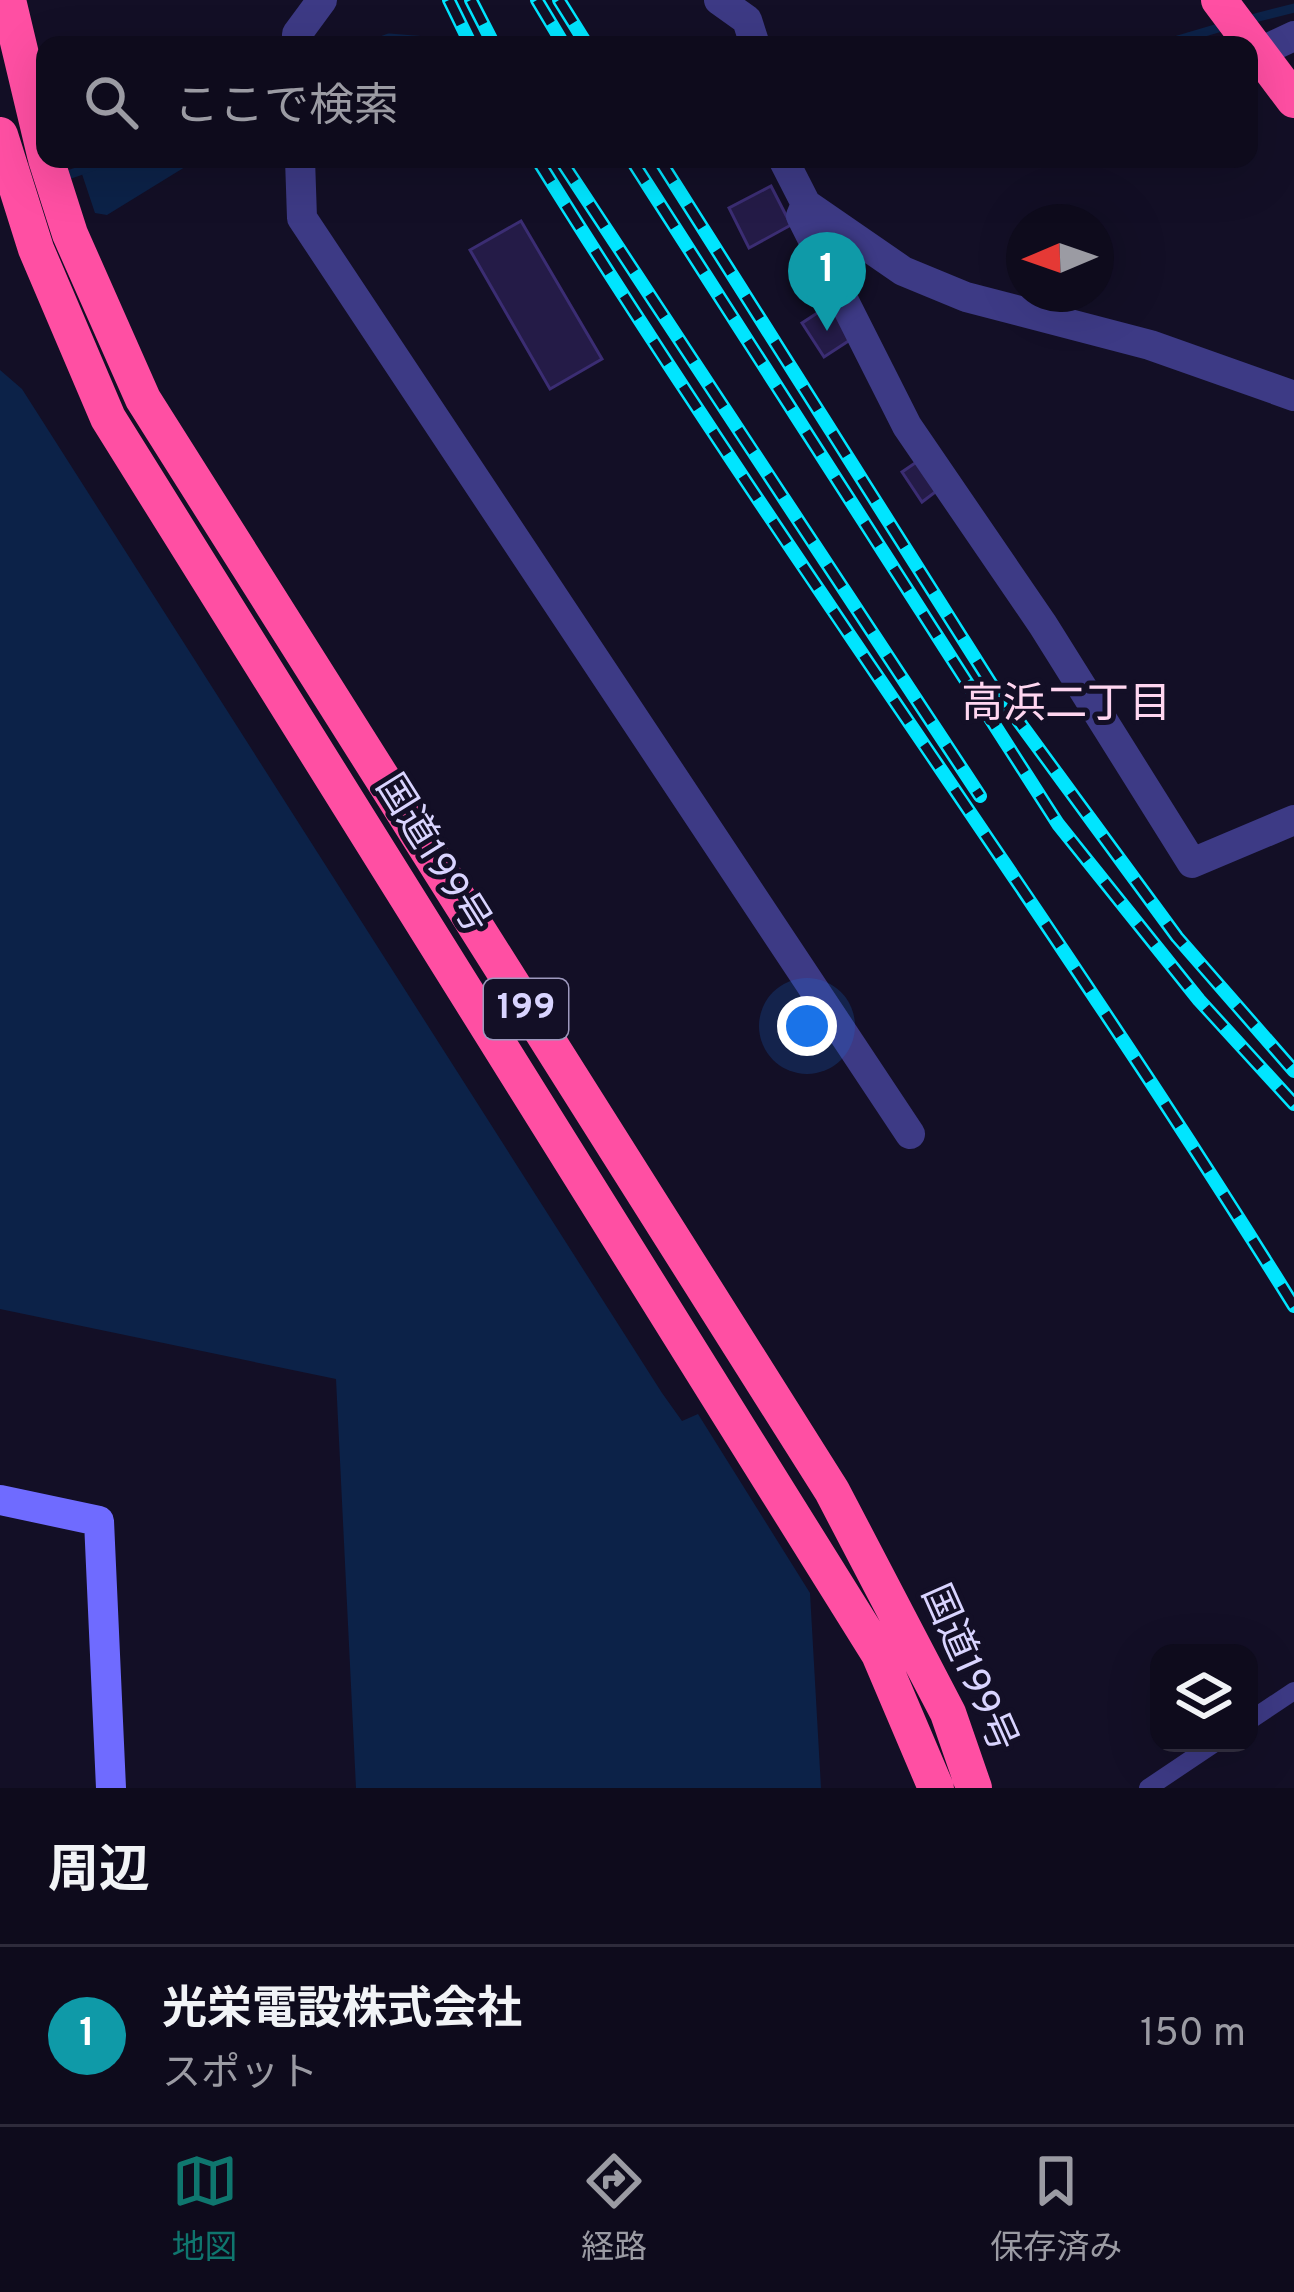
<!DOCTYPE html>
<html lang="ja">
<meta charset="utf-8">
<style>
body{margin:0;font-family:Overpass,"Noto Sans JP",sans-serif;background:#1c1929;color:#f1f3f6}
.controls{position:absolute;right:36px;bottom:36px;display:grid;overflow:hidden;border-radius:24px;box-shadow:0 12px 48px #0002}
.controls button{width:108px;height:108px;display:grid;place-items:center;padding:0;border:0;border-bottom:3px solid #2e2b3b;background:#0e0b1c;color:#f1f3f6;font:60px sans-serif}
.compass{position:absolute;left:1006px;top:204px;width:108px;height:108px;border-radius:50%;background:#0e0b1c;box-shadow:0 12px 48px #0002;rotate:268deg}
.you{position:absolute;left:807px;top:1026px;width:42px;height:42px;margin:-30px;border:9px solid #fff;border-radius:50%;background:#1a73e8;box-shadow:0 0 0 18px #1a73e833}
.badge{display:grid;place-items:center;width:78px;height:78px;border-radius:50%;background:#0f766e;color:#fff;font-size:39px;font-weight:700}
.pin{position:absolute;translate:-50% -99px;filter:drop-shadow(0 3px 6px #0008)}
.pin::after{content:'';position:absolute;top:63px;width:42px;height:36px;background:inherit;clip-path:polygon(0 0,100% 0,50% 100%)}
.list{margin:0;padding:0;list-style:none}
h2{display:flex;justify-content:space-between;align-items:center;height:156px;margin:0;padding:0 48px;font-size:51px}
h2 small{font-size:39px;font-weight:400;color:#9b9ba3}
.list li{display:grid;grid-template-columns:78px 1fr auto;gap:36px;align-items:center;box-sizing:border-box;height:180px;padding:0 48px;border-top:3px solid #2e2b3b}
.list b{display:block;font-size:45px;white-space:nowrap}
.list p{margin:0;font-size:39px;white-space:nowrap;color:#9b9ba3}
.list em{font-size:39px;font-style:normal;color:#9b9ba3}
.icon{flex:none;width:66px;height:66px;fill:none;stroke:currentColor;stroke-width:2;stroke-linecap:round;stroke-linejoin:round}
.map{position:relative;flex:none;width:1294px;height:1788px;overflow:hidden}
.search{position:absolute;background:#0e0b1c;box-shadow:0 12px 48px #0002;left:36px;right:36px;top:36px;height:132px;display:flex;align-items:center;gap:30px;box-sizing:border-box;padding:0 42px;border-radius:24px;color:#9b9ba3;font-size:45px}
.sheet{height:336px;background:#0e0b1c}
nav{display:flex;justify-content:space-around;align-items:center;box-sizing:border-box;height:168px;border-top:3px solid #2e2b3b;background:#0e0b1c;font-size:33px;color:#9b9ba3}
nav a{display:grid;justify-items:center;gap:6px}
nav .on{color:#0f766e}
.map>svg:first-child{display:block}
.water{fill:#0c2248}
.lines{fill:none;stroke-linecap:round;stroke-linejoin:round}
.stream{stroke:#0c2248;stroke-width:9}
.building{fill:#241b47;stroke:#3b2d73;stroke-width:3}
.lane{stroke:#3d3a85;stroke-width:18}
.street{stroke:#3d3a85;stroke-width:30}
.secondary{stroke:#6f6bff;stroke-width:30}
.highway{stroke:#ff4fa3;stroke-width:36}
.rail-casing{stroke:#00e5ff;stroke-width:14}
.rail{stroke:#130f26;stroke-width:9;stroke-dasharray:27;stroke-linecap:butt}
.labels{text-anchor:middle;dominant-baseline:central;stroke-width:10;stroke-linejoin:round;paint-order:stroke}
.shield{fill:#130f26;stroke:#9e99be;stroke-width:3}
.shield-label{font-size:36px;font-weight:bold;fill:#d9d4ff}
.street-label{font-size:39px;fill:#d9d4ff;stroke:#130f26}
.neighbourhood-label{font-size:42px;fill:#ffd6f0;stroke:#130f26}
</style>
<div class="map">
<svg width="1294" height="1788" viewBox="0 0 1294 1788">
<rect width="100%" height="100%" fill="#130f26"/>
<path class="water" d="M 77,159 L 198,159 L 107,215 L 95,213 Z
M 0,370 L 22,389 L 662,1393 L 682,1421 L 698,1414 L 810,1593 L 821,1788 L 356,1788 L 336,1379 L 0,1309 Z"/>
<g class="lines">
<path class="stream" d="M 1247,20 L 1294,8
M 370,45 L 389,38 L 452,43
M 1161,45 L 1225,26
M 62,177 L 114,159"/>
</g>
<path class="building" d="M 771,186 L 791,225 L 749,248 L 729,208 Z
M 521,221 L 602,359 L 550,389 L 470,250 Z
M 831,304 L 853,338 L 824,357 L 802,323 Z
M 918,461 L 938,490 L 922,502 L 902,472 Z"/>
<g class="lines">
<path class="lane" d="M 1249,1721 L 1294,1691
M 1148,1788 L 1215,1743"/>
<path class="street" d="M 719,0 L 747,20 L 755,45
M 297,45 L 297,34 L 322,0
M 1260,52 L 1294,36
M 300,159 L 302,218 L 910,1134
M 783,159 L 806,204 L 903,271 L 966,297 L 1150,345 L 1294,396
M 806,204 L 801,216 L 907,426 L 1043,625 L 1192,863 L 1294,820"/>
<path class="secondary" d="M 0,1500 L 99,1521 L 111,1788"/>
<path class="highway" d="M 8,0 L 45,155
M 1219,0 L 1294,100
M 0,135 L 36,249 L 108,418 L 879,1654 L 936,1788
M 46,159 L 70,234 L 143,399 L 832,1491 L 948,1713 L 974,1788"/>
<g class="rail-casing">
<path id="rail" d="M 449,0 L 471,45
M 471,0 L 494,45
M 537,0 L 564,45
M 559,0 L 587,45
M 537,159 C 779,548 1052,916 1294,1306
M 560,159 L 980,796
M 631,159 L 1058,824 L 1199,1000 L 1294,1104
M 659,159 L 992,685 L 1177,937 L 1294,1071"/>
</g>
<use href="#rail" class="rail"/>
</g>
<g class="labels">
<rect class="shield" x="484" y="979" width="84" height="60" rx="9"/>
<g class="shield-label">
<text x="526" y="1009">199</text>
</g>
<g class="street-label">
<text transform="translate(431 855) rotate(58)">国道199号</text>
<text transform="translate(967 1669) rotate(66)">国道199号</text>
</g>
<g class="neighbourhood-label">
<text x="1066" y="706">高浜二丁目</text>
</g>
</g>
</svg>
<div class="controls">
<button><svg class="icon" aria-label="layers" viewBox="0 0 24 24"><path d="M12 4l9 5-9 5-9-5zM3 14l9 5 9-5"/></svg></button>
</div>
<svg class="compass" viewBox="-18 -18 36 36"><path d="M0-13l5 13h-10z" fill="#e53935"/><path d="M0 13l5-13h-10z" fill="#9b9ba3"/></svg>
<div class="you"></div>
<div class="pin badge" style="left:827px;top:331px;background:#0f9aa8">1</div>
<div class="search"><svg class="icon" aria-label="search" viewBox="0 0 24 24"><circle cx="10" cy="10" r="6"/><path d="M15 15l6 6"/></svg>ここで検索</div>
</div>
<section class="sheet">
<h2>周辺<small></small></h2>
<ul class="list">
<li><span class="badge" style="background:#0f9aa8">1</span><div><b>光栄電設株式会社</b><p>スポット</p></div><em>150 m</em></li>
</ul>
</section>
<nav>
<a class="on"><svg class="icon" aria-label="map" viewBox="0 0 24 24"><path d="M3 6l6-2 6 2 6-2v14l-6 2-6-2-6 2zM9 4v14M15 6v14"/></svg>地図</a>
<a><svg class="icon" aria-label="directions" viewBox="0 0 24 24"><path d="M12 3l9 9-9 9-9-9zM9 14v-3h6M13 9l2 2-2 2"/></svg>経路</a>
<a><svg class="icon" aria-label="saved" viewBox="0 0 24 24"><path d="M7 4h10v16l-5-4-5 4z"/></svg>保存済み</a>
</nav>
